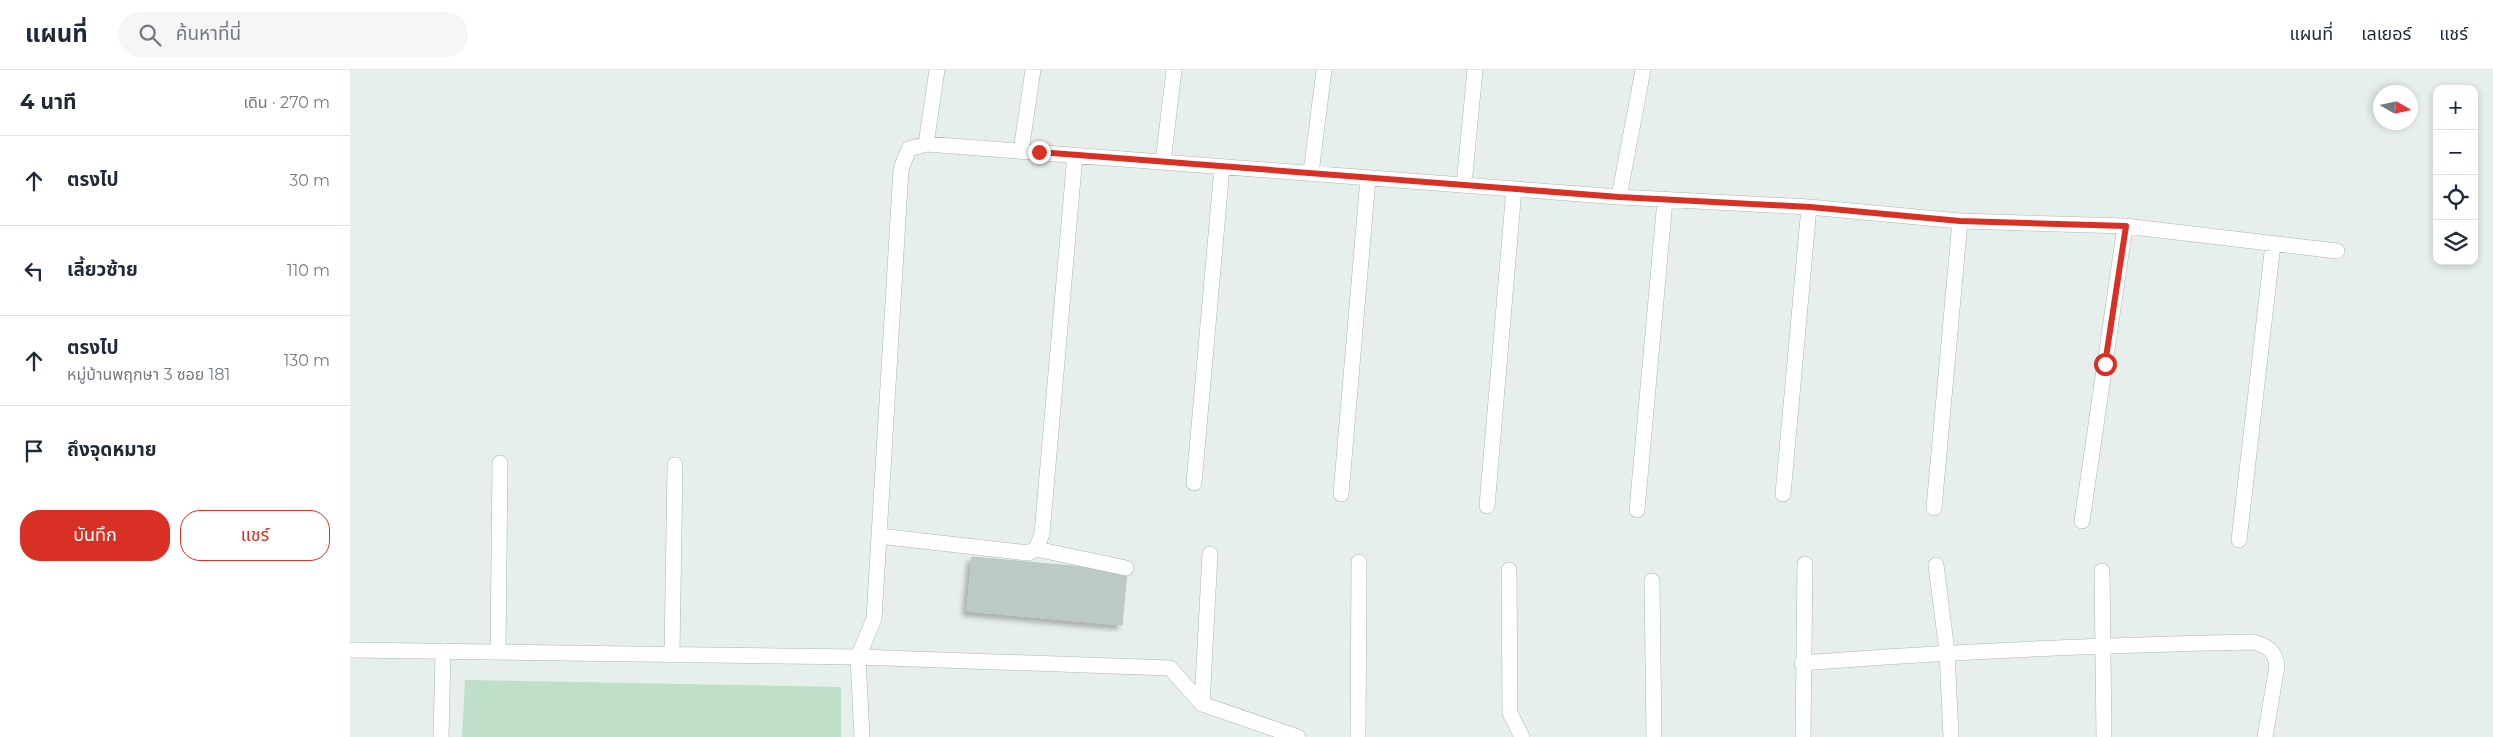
<!DOCTYPE html>
<html lang="th">
<meta charset="utf-8">
<style>
body{margin:0;font-family:Montserrat,"Noto Sans Thai",sans-serif;background:#f6f6f7;color:#1f2937}
.controls{position:absolute;right:15px;top:15px;display:grid;overflow:hidden;border-radius:10px;box-shadow:0 2px 8px #0003}
.controls button{width:45px;height:45px;display:grid;place-items:center;padding:0;border:0;border-bottom:1px solid #e0e1e3;background:#fff;color:#1f2937;font:25px sans-serif}
.compass{position:absolute;left:2023px;top:15px;width:45px;height:45px;border-radius:50%;background:#fff;box-shadow:0 2px 8px #0003;rotate:99deg}
.stop{position:absolute;width:15px;height:15px;margin:-11px;border:4px solid #d93025;border-radius:50%;background:#fff}
.stop.end{background:#d93025;border-color:#fff;box-shadow:0 1px 5px #0008}
.list{margin:0;padding:0;list-style:none}
h2{display:flex;justify-content:space-between;align-items:center;height:65px;margin:0;padding:0 20px;font-size:21px}
h2 small{font-size:16px;font-weight:400;color:#747a83}
.list li{display:grid;grid-template-columns:32px 1fr auto;gap:15px;align-items:center;box-sizing:border-box;height:90px;padding:0 20px;border-top:1px solid #e0e1e3}
.list b{display:block;font-size:19px;white-space:nowrap}
.list p{margin:0;font-size:16px;white-space:nowrap;color:#747a83}
.list em{font-size:16px;font-style:normal;color:#747a83}
.actions{display:flex;gap:10px;padding:15px 20px}
.actions a{flex:1;padding:11px 0;border:1px solid #d93025;border-radius:20px;text-align:center;font-size:18px;color:#d93025}
.actions .main{background:#d93025;color:#fff}
.icon{flex:none;width:28px;height:28px;fill:none;stroke:currentColor;stroke-width:2;stroke-linecap:round;stroke-linejoin:round}
.map{position:relative;flex:none;width:2143px;height:667px;overflow:hidden}
header{display:flex;align-items:center;gap:30px;box-sizing:border-box;height:70px;padding:0 25px;background:#fff;border-bottom:1px solid #e0e1e3}
header strong{font-size:24px}
nav{display:flex;gap:28px;margin-inline-start:auto;font-size:18px}
.search{width:350px;height:45px;background:#f6f6f7;display:flex;align-items:center;gap:12px;box-sizing:border-box;padding:0 18px;border-radius:28px;color:#747a83;font-size:19px}
main{display:flex}
aside{flex:1;background:#fff}
.map>svg:first-child{display:block}
.green{fill:#bfe0c8}
.building{fill:#bbcac4;stroke:#b8c9c2;filter:url(#shadow)}
.lines{fill:none;stroke-linecap:round;stroke-linejoin:round}
.minor-casing{stroke:#a8b8b2;stroke-width:16}
.minor{stroke:#fff;stroke-width:15}
.route{stroke:#d93025;stroke-width:6}
</style>
<header>
<strong>แผนที่</strong>
<div class="search"><svg class="icon" aria-label="search" viewBox="0 0 24 24"><circle cx="10" cy="10" r="6"/><path d="M15 15l6 6"/></svg>ค้นหาที่นี่</div>
<nav><a>แผนที่</a><a>เลเยอร์</a><a>แชร์</a></nav>
</header>
<main>
<aside>
<h2>4 นาที<small>เดิน · 270 m</small></h2>
<ul class="list">
<li><svg class="icon" aria-label="ahead" viewBox="0 0 24 24"><path d="M12 20V5M6 11l6-6 6 6"/></svg><div><b>ตรงไป</b></div><em>30 m</em></li>
<li><svg class="icon" aria-label="left" viewBox="0 0 24 24"><path d="M17 20v-9H6M10 6l-5 5 5 5"/></svg><div><b>เลี้ยวซ้าย</b></div><em>110 m</em></li>
<li><svg class="icon" aria-label="ahead" viewBox="0 0 24 24"><path d="M12 20V5M6 11l6-6 6 6"/></svg><div><b>ตรงไป</b><p>หมู่บ้านพฤกษา 3 ซอย 181</p></div><em>130 m</em></li>
<li><svg class="icon" aria-label="arrive" viewBox="0 0 24 24"><path d="M6 21V4h12l-3 4 3 4H6"/></svg><div><b>ถึงจุดหมาย</b></div></li>
</ul>
<div class="actions"><a class="main">บันทึก</a><a>แชร์</a></div>
</aside>
<div class="map">
<svg width="2143" height="667" viewBox="0 0 2143 667">
<defs>
<filter id="shadow"><feDropShadow dx="-4.5" dy="4.5" stdDeviation="2.5" flood-color="#0004"/></filter>
</defs>
<rect width="100%" height="100%" fill="#e6efeb"/>
<path class="green" d="M 115,610 L 491,617 L 491,667 L 112,667 Z"/>
<path class="building" d="M 622,487 L 777,501 L 772,555 L 617,541 Z"/>
<g class="lines">
<g class="minor-casing">
<path id="minor" d="M 576,74 L 587,0
M 671,81 L 683,0
M 813,92 L 824,0
M 961,103 L 974,0
M 1114,115 L 1125,0
M 1269,127 L 1293,0
M 844,413 L 872,97
M 991,424 L 1018,108
M 1433,424 L 1459,137
M 1137,436 L 1164,119
M 1584,438 L 1610,151
M 1287,440 L 1315,130
M 1732,451 L 1775,156
M 529,466 L 678,483 L 686,479 L 692,464 L 725,85
M 1889,470 L 1923,174
M 686,479 L 776,498
M 1586,495 L 1597,582 L 1601,667
M 1159,500 L 1160,643 L 1172,667
M 1752,501 L 1754,667
M 1302,511 L 1304,667
M 0,580 L 508,587 L 524,549 L 551,99 L 559,79 L 576,74 L 1269,127 L 1459,137 L 1610,151 L 1775,156 L 1987,181
M 148,582 L 150,393
M 322,584 L 325,395
M 1452,593 C 1603,581 1753,575 1904,572 C 1918,577 1925,580 1927,596 L 1915,667
M 852,634 L 860,484
M 91,667 L 93,581
M 512,667 L 508,587 L 820,598 L 852,634 L 948,667
M 1008,667 L 1009,492
M 1453,667 L 1455,494"/>
</g>
<use href="#minor" class="minor"/>
</g>
<g class="lines">
<path class="route" d="M 689,82 L 1269,127 L 1460,137 L 1610,151 L 1776,156 L 1755,294"/>
</g>
</svg>
<div class="controls">
<button>+</button>
<button>−</button>
<button><svg class="icon" aria-label="locate" viewBox="0 0 24 24"><circle cx="12" cy="12" r="6"/><path d="M12 2v4M12 18v4M2 12h4M18 12h4"/></svg></button>
<button><svg class="icon" aria-label="layers" viewBox="0 0 24 24"><path d="M12 4l9 5-9 5-9-5zM3 14l9 5 9-5"/></svg></button>
</div>
<svg class="compass" viewBox="-18 -18 36 36"><path d="M0-13l5 13h-10z" fill="#e53935"/><path d="M0 13l5-13h-10z" fill="#747a83"/></svg>
<div class="stop" style="left:1755px;top:294px"></div>
<div class="stop end" style="left:689px;top:82px"></div>
</div>
</main>
